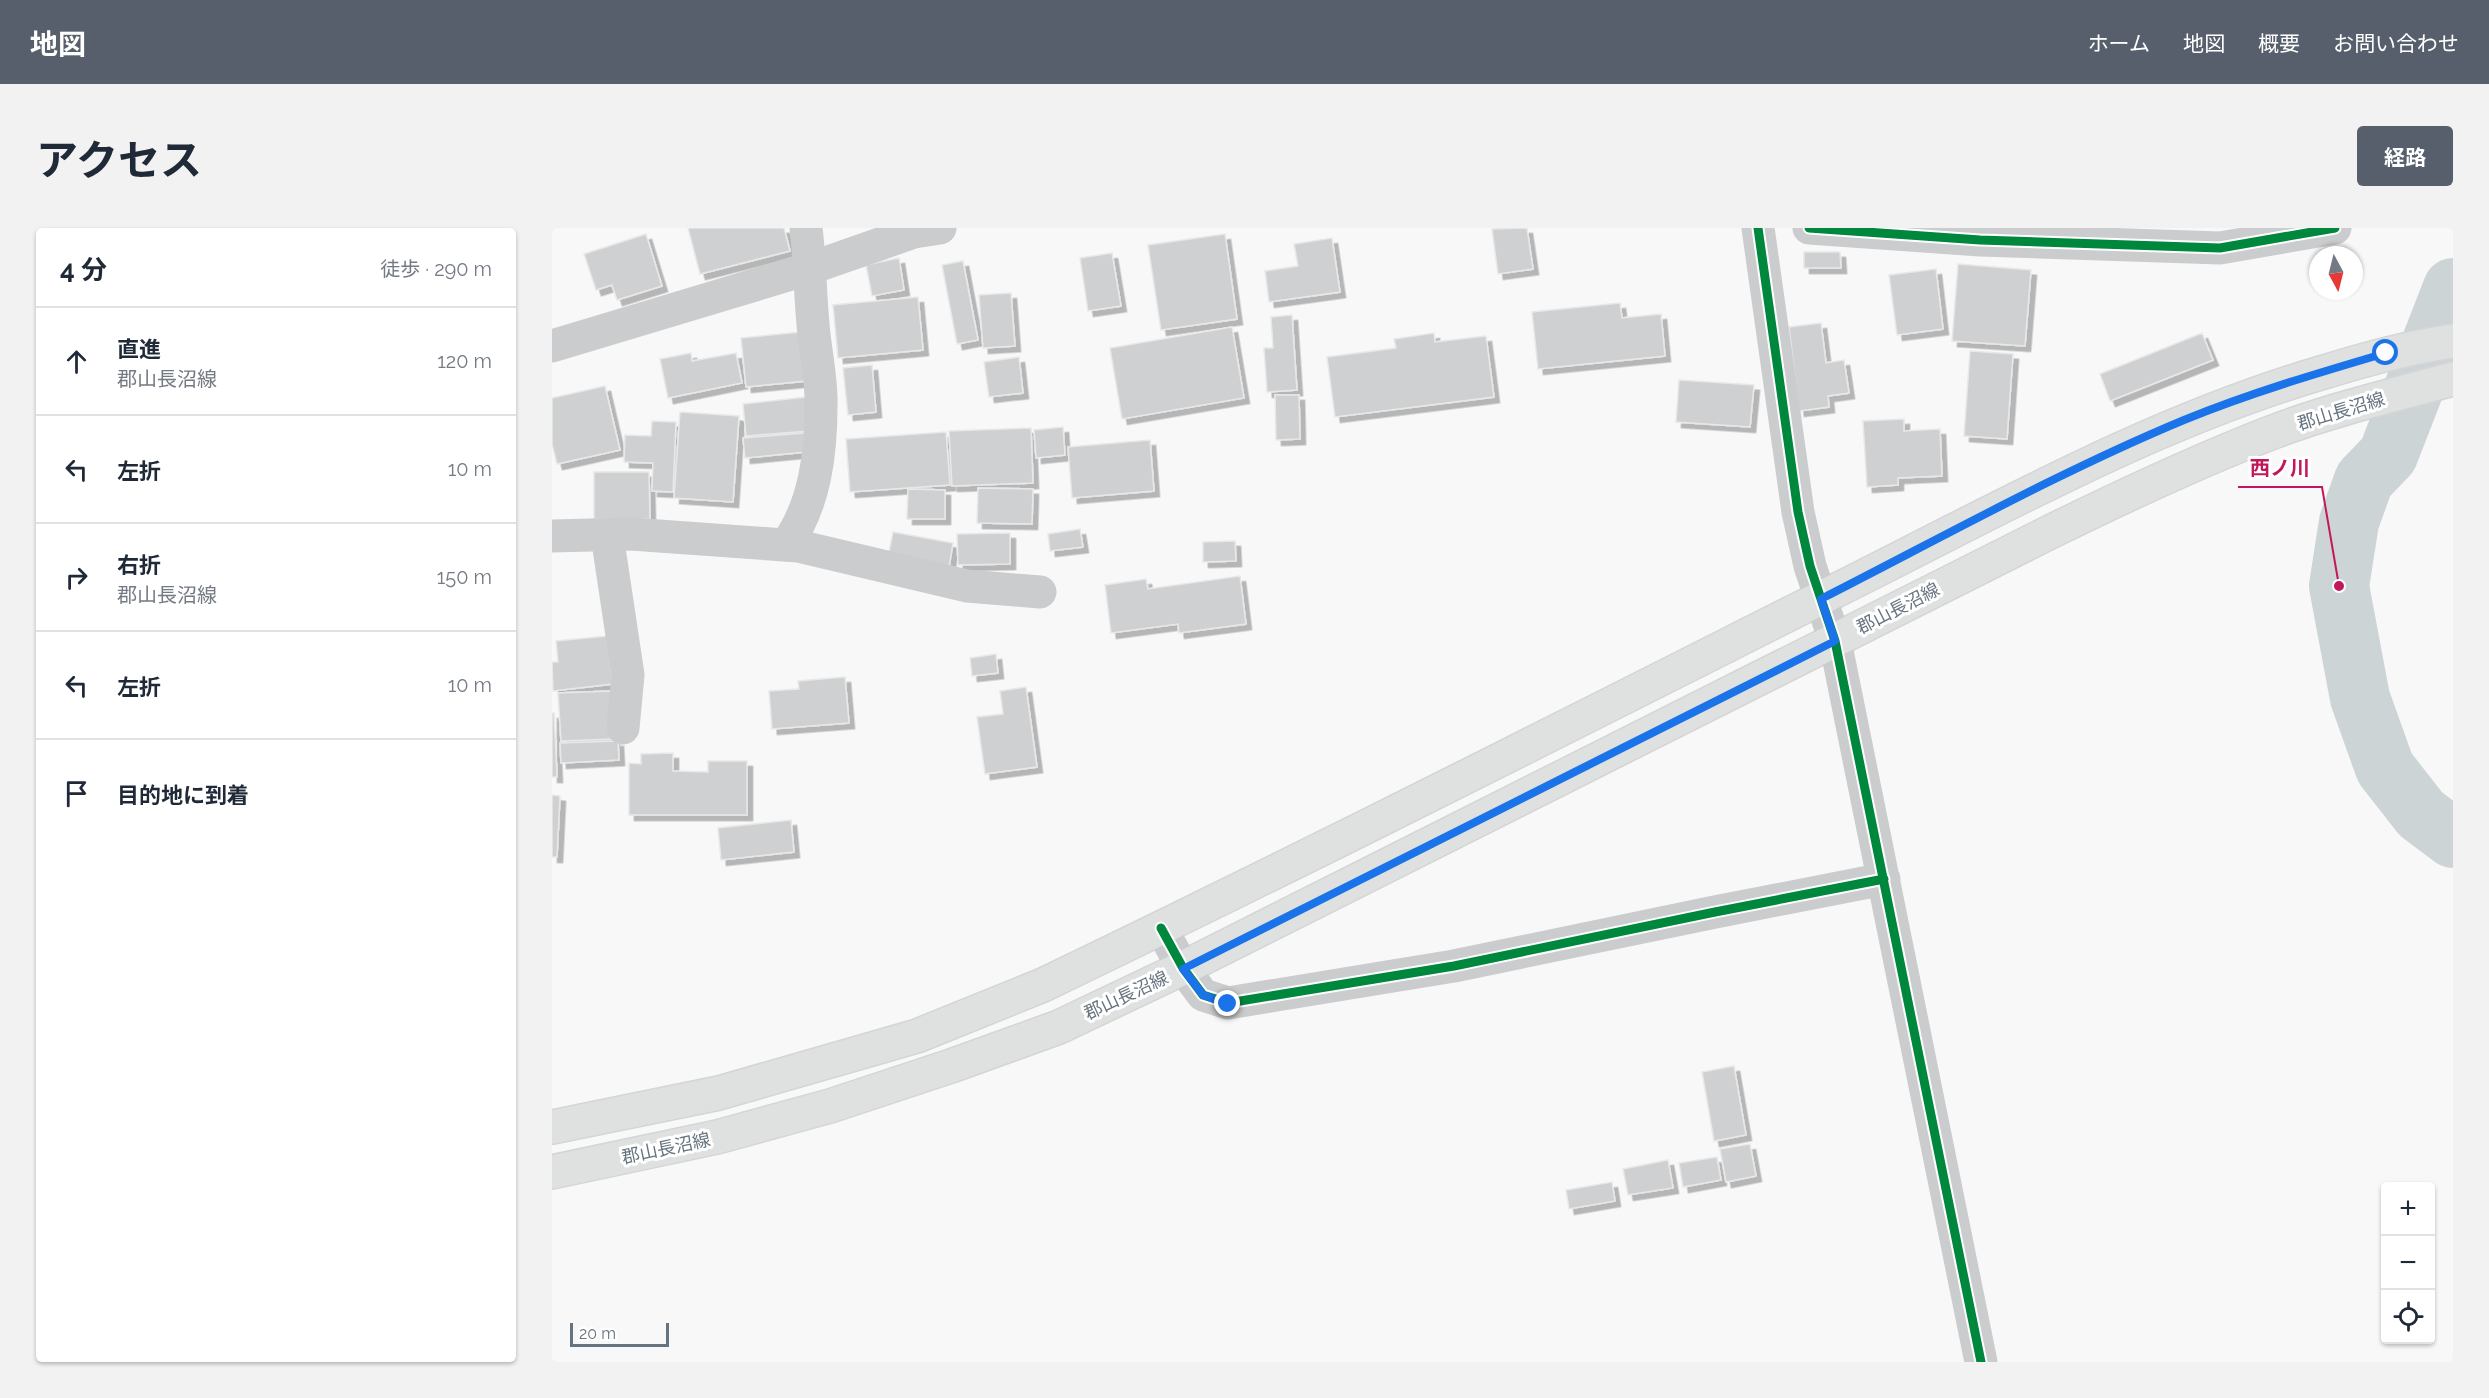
<!DOCTYPE html>
<html lang="ja">
<meta charset="utf-8">
<style>
body{margin:0;font-family:Raleway,"Noto Sans JP",sans-serif;background:#f2f2f3;color:#1f2937}
.controls{position:absolute;right:18px;bottom:18px;display:grid;overflow:hidden;border-radius:6px;box-shadow:0 2px 4px #0004}
.controls button{width:54px;height:54px;display:grid;place-items:center;padding:0;border:0;border-bottom:2px solid #e0e1e3;background:#fff;color:#1f2937;font:30px sans-serif}
.compass{position:absolute;left:1757px;top:18px;width:54px;height:54px;border-radius:50%;background:#fff;box-shadow:0 2px 4px #0004;rotate:173deg}
.scale{position:absolute;left:18px;bottom:15px;width:99px;box-sizing:border-box;padding-left:6px;border:3px solid #667480;border-top:0;font-size:16px;line-height:21px;white-space:nowrap;color:#667480;-webkit-text-stroke:4px #fff;paint-order:stroke}
.stop{position:absolute;width:18px;height:18px;margin:-14px;border:4px solid #1a73e8;border-radius:50%;background:#fff}
.stop.end{background:#1a73e8;border-color:#fff;box-shadow:0 2px 6px #0008}
.list{margin:0;padding:0;list-style:none}
h2{display:flex;justify-content:space-between;align-items:center;height:78px;margin:0;padding:0 24px;font-size:26px}
h2 small{font-size:20px;font-weight:400;color:#747a83}
.list li{display:grid;grid-template-columns:39px 1fr auto;gap:18px;align-items:center;box-sizing:border-box;height:108px;padding:0 24px;border-top:2px solid #e0e1e3}
.list b{display:block;font-size:22px;white-space:nowrap}
.list p{margin:0;font-size:20px;white-space:nowrap;color:#747a83}
.list em{font-size:20px;font-style:normal;color:#747a83}
.icon{flex:none;width:33px;height:33px;fill:none;stroke:currentColor;stroke-width:2;stroke-linecap:round;stroke-linejoin:round}
.map{position:relative;flex:none;width:1901px;height:1134px;overflow:hidden;border-radius:6px}
header{display:flex;align-items:center;gap:36px;box-sizing:border-box;height:84px;padding:0 30px;background:#565f6b;color:#fff}
header strong{font-size:28px}
nav{display:flex;gap:33px;margin-inline-start:auto;font-size:21px}
.intro{display:flex;align-items:center;justify-content:space-between;box-sizing:border-box;height:144px;padding:0 36px}
h1{margin:0;font-size:42px}
.button{padding:15px 27px;border-radius:6px;background:#565f6b;color:#fff;font-size:21px;font-weight:700}
main{display:flex;gap:36px;padding:0 36px}
aside{flex:1;background:#fff;border-radius:6px;box-shadow:0 2px 4px #0004}
.map>svg:first-child{display:block}
.lines{fill:none;stroke-linecap:round;stroke-linejoin:round}
.river{stroke:#cdd4d6;stroke-width:60}
.building{fill:#cfd0d1;stroke:#e8e8e8;stroke-width:1.5;filter:url(#shadow)}
.primary-casing{stroke:#d4d5d6;stroke-width:36}
.minor{stroke:#cbcccd;stroke-width:33}
.tertiary{stroke:#cbcccd;stroke-width:33}
.primary{stroke:#dfe0e0;stroke-width:33}
.cycleway-casing{stroke:#fff;stroke-width:13}
.cycleway{stroke:#00873e;stroke-width:9}
.route{stroke:#1a73e8;stroke-width:8}
.labels{text-anchor:middle;dominant-baseline:central;stroke-width:6;stroke-linejoin:round;paint-order:stroke}
.street-label{font-size:18px;fill:#667480;stroke:#fff}
.leader{fill:none;stroke:#c2185b;stroke-width:2}
.callout-dot{fill:#c2185b;stroke:#fff;stroke-width:2}
.callout-label{font-size:20px;text-anchor:middle;font-weight:bold;fill:#c2185b;stroke:#fff;stroke-width:6;stroke-linejoin:round;paint-order:stroke}
</style>
<header>
<strong>地図</strong>
<nav><a>ホーム</a><a>地図</a><a>概要</a><a>お問い合わせ</a></nav>
</header>
<div class="intro"><h1>アクセス</h1><a class="button">経路</a></div>
<main>
<aside>
<h2>4 分<small>徒歩 · 290 m</small></h2>
<ul class="list">
<li><svg class="icon" aria-label="ahead" viewBox="0 0 24 24"><path d="M12 20V5M6 11l6-6 6 6"/></svg><div><b>直進</b><p>郡山長沼線</p></div><em>120 m</em></li>
<li><svg class="icon" aria-label="left" viewBox="0 0 24 24"><path d="M17 20v-9H6M10 6l-5 5 5 5"/></svg><div><b>左折</b></div><em>10 m</em></li>
<li><svg class="icon" aria-label="right" viewBox="0 0 24 24"><path d="M7 20v-9h11M14 6l5 5-5 5"/></svg><div><b>右折</b><p>郡山長沼線</p></div><em>150 m</em></li>
<li><svg class="icon" aria-label="left" viewBox="0 0 24 24"><path d="M17 20v-9H6M10 6l-5 5 5 5"/></svg><div><b>左折</b></div><em>10 m</em></li>
<li><svg class="icon" aria-label="arrive" viewBox="0 0 24 24"><path d="M6 21V4h12l-3 4 3 4H6"/></svg><div><b>目的地に到着</b></div></li>
</ul>
</aside>
<div class="map">
<svg width="1901" height="1134" viewBox="0 0 1901 1134">
<defs>
<filter id="shadow"><feDropShadow dx="5.5" dy="5.5" stdDeviation="0" flood-color="#0004"/></filter>
</defs>
<rect width="100%" height="100%" fill="#f8f8f8"/>
<g class="lines">
<path class="river" d="M 1901,60 L 1836,227 L 1812,252 L 1797,294 L 1787,358 L 1808,470 L 1833,540 L 1869,586 L 1901,610"/>
</g>
<path class="building" d="M 136,0 L 232,0 L 238,23 L 148,46 Z
M 975,0 L 981,41 L 946,46 L 940,1 Z
M 94,6 L 110,58 L 65,72 L 60,57 L 44,62 L 32,26 Z
M 673,6 L 685,91 L 609,102 L 596,17 Z
M 780,10 L 788,64 L 717,74 L 713,43 L 746,38 L 742,16 Z
M 1252,24 L 1288,24 L 1289,40 L 1252,40 Z
M 560,25 L 569,78 L 536,83 L 528,30 Z
M 347,30 L 352,62 L 320,68 L 314,37 Z
M 411,33 L 426,112 L 405,116 L 390,37 Z
M 1406,36 L 1479,42 L 1473,118 L 1400,113 Z
M 1384,41 L 1391,101 L 1345,107 L 1337,47 Z
M 459,65 L 463,118 L 431,120 L 427,67 Z
M 366,69 L 371,122 L 286,130 L 281,77 Z
M 1068,75 L 1070,90 L 1109,86 L 1113,128 L 986,141 L 980,84 Z
M 740,87 L 745,162 L 715,164 L 712,120 L 721,120 L 719,89 Z
M 1269,95 L 1274,135 L 1292,132 L 1297,165 L 1276,168 L 1277,179 L 1247,183 L 1237,99 Z
M 680,99 L 692,170 L 570,191 L 558,120 Z
M 249,104 L 255,153 L 194,159 L 189,110 Z
M 882,105 L 883,114 L 934,108 L 942,169 L 783,189 L 775,129 L 844,120 L 842,111 Z
M 1650,105 L 1661,132 L 1558,173 L 1548,146 Z
M 1418,123 L 1461,126 L 1455,211 L 1412,208 Z
M 139,125 L 140,133 L 184,125 L 190,155 L 116,170 L 108,131 Z
M 467,129 L 471,165 L 437,169 L 432,134 Z
M 320,137 L 324,184 L 296,187 L 291,140 Z
M 1127,152 L 1202,157 L 1198,199 L 1124,194 Z
M 53,158 L 68,222 L 5,236 L 0,216 L 0,170 Z
M 723,167 L 747,167 L 748,211 L 724,212 Z
M 254,169 L 257,203 L 194,208 L 191,176 Z
M 128,184 L 187,188 L 181,274 L 122,270 Z
M 1352,191 L 1352,203 L 1388,201 L 1390,248 L 1346,250 L 1346,257 L 1315,259 L 1311,193 Z
M 100,193 L 124,194 L 121,264 L 100,263 L 101,235 L 72,234 L 73,207 L 99,208 Z
M 511,199 L 513,227 L 484,230 L 482,202 Z
M 479,200 L 481,255 L 400,258 L 397,203 Z
M 394,204 L 398,257 L 298,264 L 294,211 Z
M 253,205 L 254,224 L 193,230 L 191,210 Z
M 598,212 L 602,263 L 520,270 L 516,219 Z
M 42,244 L 97,244 L 98,291 L 42,291 Z
M 426,260 L 481,261 L 480,296 L 425,295 Z
M 356,261 L 393,262 L 393,291 L 355,291 Z
M 528,301 L 531,319 L 498,323 L 496,306 Z
M 341,304 L 401,315 L 397,339 L 336,329 Z
M 458,305 L 458,336 L 406,337 L 405,306 Z
M 683,313 L 684,333 L 651,334 L 651,314 Z
M 688,348 L 694,396 L 627,405 L 626,396 L 559,405 L 553,357 L 594,351 L 596,361 Z
M 55,408 L 61,456 L 1,463 L 0,434 L 6,434 L 4,413 Z
M 444,426 L 446,445 L 420,448 L 418,430 Z
M 293,449 L 297,495 L 220,501 L 217,463 L 247,461 L 246,453 Z
M 474,459 L 485,539 L 433,546 L 425,489 L 451,486 L 448,463 Z
M 60,463 L 62,511 L 9,513 L 6,465 Z
M 0,485 L 2,485 L 5,549 L 0,549 Z
M 66,513 L 67,532 L 9,535 L 8,515 Z
M 121,525 L 121,543 L 156,544 L 156,533 L 195,533 L 195,587 L 77,587 L 77,535 L 89,536 L 89,526 Z
M 0,567 L 8,568 L 5,629 L 0,629 Z
M 239,592 L 242,624 L 169,632 L 166,600 Z
M 1182,838 L 1194,907 L 1162,913 L 1150,844 Z
M 1198,916 L 1204,948 L 1174,954 L 1168,921 Z
M 1165,929 L 1169,952 L 1131,959 L 1127,935 Z
M 1116,932 L 1121,960 L 1076,967 L 1071,941 Z
M 1060,954 L 1063,973 L 1017,981 L 1014,962 Z"/>
<g class="lines">
<g class="primary-casing">
<path id="primary" d="M 0,899 L 167,865 L 365,808 L 491,757 C 751,632 1009,501 1267,371 C 1433,289 1594,196 1772,144 C 1815,131 1857,119 1901,113
M 0,944 L 165,909 L 278,878 L 399,838 L 507,799 L 631,740 L 1492,307 C 1567,270 1643,234 1721,204 C 1779,182 1841,167 1901,151"/>
</g>
<path class="minor" d="M 1206,0 L 1246,284 L 1258,338 L 1283,413 L 1429,1134
M 55,307 L 76,447 L 71,500
M 0,308 L 79,306 L 246,318 L 415,358 L 488,364
M 234,317 C 263,277 269,226 269,178 C 270,151 263,123 261,96 C 258,64 258,32 254,0
M 609,700 L 631,740 L 651,767 L 676,775 L 902,738 L 1163,684 L 1332,651"/>
<path class="tertiary" d="M 1257,0 L 1428,12 L 1668,20 L 1783,0
M 0,118 L 259,40 L 362,4 L 388,0"/>
<use href="#primary" class="primary"/>
<g class="cycleway-casing">
<path id="cycleway" d="M 1206,0 L 1246,284 L 1258,338 L 1283,413 L 1429,1134
M 1257,0 L 1428,12 L 1668,20 L 1783,0
M 609,700 L 631,740 L 651,767 L 676,775 L 902,738 L 1163,684 L 1332,651"/>
</g>
<use href="#cycleway" class="cycleway"/>
</g>
<g class="lines">
<path class="route" d="M 676,776 L 651,767 L 631,741 L 1283,413 L 1269,371 C 1389,310 1507,244 1632,192 C 1698,165 1766,145 1834,125"/>
</g>
<g class="labels">
<g class="street-label">
<text transform="translate(1789 183) rotate(-17)">郡山長沼線</text>
<text transform="translate(1346 380) rotate(-27)">郡山長沼線</text>
<text transform="translate(574 767) rotate(-25)">郡山長沼線</text>
<text transform="translate(114 920) rotate(-12)">郡山長沼線</text>
</g>
</g>
<path class="leader" d="M1787 358L1770 259H1686"/>
<circle class="callout-dot" cx="1787" cy="358" r="6"/>
<g class="callout-label">
<text x="1728" y="247">西ノ川</text>
</g>
</svg>
<div class="controls">
<button>+</button>
<button>−</button>
<button><svg class="icon" aria-label="locate" viewBox="0 0 24 24"><circle cx="12" cy="12" r="6"/><path d="M12 2v4M12 18v4M2 12h4M18 12h4"/></svg></button>
</div>
<svg class="compass" viewBox="-18 -18 36 36"><path d="M0-13l5 13h-10z" fill="#e53935"/><path d="M0 13l5-13h-10z" fill="#747a83"/></svg>
<div class="scale">20 m</div>
<div class="stop" style="left:1834px;top:125px"></div>
<div class="stop end" style="left:676px;top:776px"></div>
</div>
</main>
